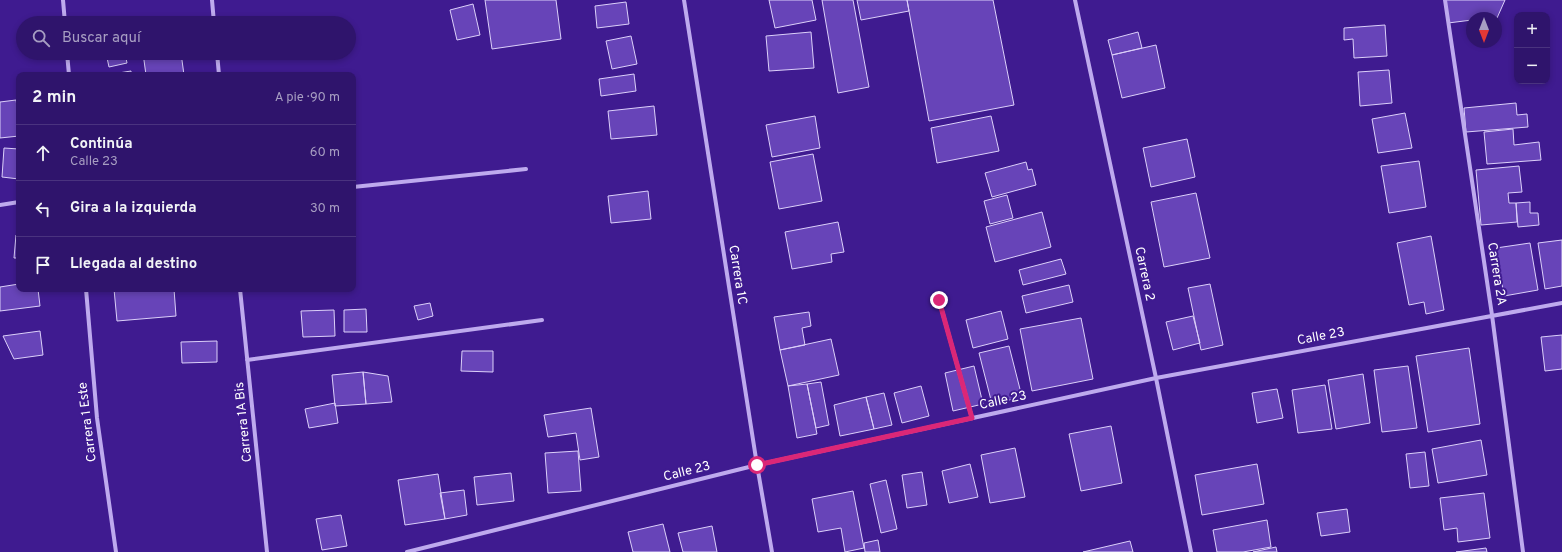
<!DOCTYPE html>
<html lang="es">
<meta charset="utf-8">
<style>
body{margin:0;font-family:Overpass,sans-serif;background:#371d72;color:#f1f3f6}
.controls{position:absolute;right:12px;top:12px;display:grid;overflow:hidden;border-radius:8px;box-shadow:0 2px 6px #0003}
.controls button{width:36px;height:36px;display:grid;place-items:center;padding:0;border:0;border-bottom:1px solid #4a337f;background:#2f146c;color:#f1f3f6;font:20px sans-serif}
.compass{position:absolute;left:1466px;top:12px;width:36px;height:36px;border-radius:50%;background:#2f146c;box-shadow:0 2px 6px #0003;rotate:180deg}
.stop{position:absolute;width:12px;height:12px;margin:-9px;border:3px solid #db2777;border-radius:50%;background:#fff}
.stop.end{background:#db2777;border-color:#fff;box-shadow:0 1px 4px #0008}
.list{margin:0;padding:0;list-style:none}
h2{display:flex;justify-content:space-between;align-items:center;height:52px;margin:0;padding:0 16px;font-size:17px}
h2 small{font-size:13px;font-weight:400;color:#a79ec2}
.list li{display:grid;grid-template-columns:26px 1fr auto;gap:12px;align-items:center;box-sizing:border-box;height:56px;padding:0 16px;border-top:1px solid #4a337f}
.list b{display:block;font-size:15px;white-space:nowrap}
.list p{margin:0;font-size:13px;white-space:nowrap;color:#a79ec2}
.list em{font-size:13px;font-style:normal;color:#a79ec2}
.icon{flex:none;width:22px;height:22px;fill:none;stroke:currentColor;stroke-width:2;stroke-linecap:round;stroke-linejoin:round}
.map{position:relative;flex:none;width:1562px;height:552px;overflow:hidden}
.search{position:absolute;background:#2f146c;box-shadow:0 2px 6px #0003;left:16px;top:16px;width:340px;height:44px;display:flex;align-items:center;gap:10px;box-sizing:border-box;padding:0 14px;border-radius:22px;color:#a79ec2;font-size:15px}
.panel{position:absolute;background:#2f146c;box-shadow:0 2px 6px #0003;left:16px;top:72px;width:340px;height:220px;border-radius:8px}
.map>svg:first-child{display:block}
.building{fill:#6744b8;stroke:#dcd0fa}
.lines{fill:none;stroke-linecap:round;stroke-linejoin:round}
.street{stroke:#beaaee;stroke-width:4}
.route{stroke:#db2777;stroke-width:5}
.labels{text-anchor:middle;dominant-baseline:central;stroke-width:4;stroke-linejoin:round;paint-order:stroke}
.street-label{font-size:13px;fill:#fff;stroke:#3f1b90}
</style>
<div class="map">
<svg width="1562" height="552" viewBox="0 0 1562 552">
<rect width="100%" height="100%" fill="#3f1b90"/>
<path class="building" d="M 485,0 L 556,0 L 561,39 L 492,49 Z
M 769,0 L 812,0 L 816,20 L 775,28 Z
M 822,0 L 853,0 L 869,87 L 838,93 Z
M 857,0 L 907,0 L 909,11 L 861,20 Z
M 907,0 L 993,0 L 1014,105 L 929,121 Z
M 1446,0 L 1505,0 L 1497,18 L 1472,18 L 1472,20 L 1448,23 Z
M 626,2 L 629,24 L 597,28 L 595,6 Z
M 473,4 L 480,35 L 457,40 L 450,10 Z
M 1385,25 L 1387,56 L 1354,58 L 1353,39 L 1344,40 L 1344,28 Z
M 811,32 L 814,68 L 769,71 L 766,36 Z
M 1138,32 L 1142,48 L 1112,55 L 1108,40 Z
M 631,36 L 637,64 L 612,69 L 606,41 Z
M 1156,45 L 1165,88 L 1122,98 L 1112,55 Z
M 106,53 L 125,53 L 127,63 L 109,67 Z
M 143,53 L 181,53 L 184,75 L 146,75 Z
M 1389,70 L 1392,103 L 1360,106 L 1358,72 Z
M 131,71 L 131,75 L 106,75 Z
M 634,74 L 636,91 L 601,96 L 599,79 Z
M 16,100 L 19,119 L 19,136 L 0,138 L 0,102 Z
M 1516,103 L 1517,115 L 1527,114 L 1528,127 L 1466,132 L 1464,108 Z
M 654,106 L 657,135 L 611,139 L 608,111 Z
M 1405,113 L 1412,148 L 1378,153 L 1372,119 Z
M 815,116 L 820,148 L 772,157 L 766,125 Z
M 991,116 L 999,151 L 937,163 L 931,128 Z
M 1513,129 L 1514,145 L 1539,142 L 1541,160 L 1487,164 L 1484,132 Z
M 1187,139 L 1195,177 L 1151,187 L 1143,148 Z
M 4,148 L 19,149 L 19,179 L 2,177 Z
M 813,154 L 822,201 L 779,209 L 770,162 Z
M 1419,161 L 1426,207 L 1389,213 L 1381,166 Z
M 1026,162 L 1028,170 L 1032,169 L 1036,185 L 992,197 L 985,173 Z
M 1519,166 L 1522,192 L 1508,193 L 1509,203 L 1516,203 L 1517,222 L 1481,225 L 1476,170 Z
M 648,191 L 651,219 L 611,223 L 608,196 Z
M 1196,193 L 1210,258 L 1164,267 L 1151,202 Z
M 1007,195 L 1013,218 L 990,224 L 984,201 Z
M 1530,202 L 1530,213 L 1538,213 L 1539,225 L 1518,227 L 1516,203 Z
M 1042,212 L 1051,247 L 995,262 L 986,227 Z
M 838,222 L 844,252 L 831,254 L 832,262 L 792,269 L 785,232 Z
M 16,235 L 19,236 L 19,258 L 14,258 Z
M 1431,236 L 1444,310 L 1426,314 L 1424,302 L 1409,305 L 1397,243 Z
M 1562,240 L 1562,286 L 1545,289 L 1538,243 Z
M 1530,243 L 1538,290 L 1504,296 L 1496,248 Z
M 1061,259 L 1066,274 L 1023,285 L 1019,270 Z
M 19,284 L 19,289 L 38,289 L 40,306 L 0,311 L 0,287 Z
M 1210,284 L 1223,345 L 1201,350 L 1188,288 Z
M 1069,285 L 1073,302 L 1026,313 L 1022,296 Z
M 114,289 L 174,289 L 176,316 L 117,321 Z
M 430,303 L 433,316 L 418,320 L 414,306 Z
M 366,309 L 367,332 L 344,332 L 344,310 Z
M 334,310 L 335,336 L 303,337 L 301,311 Z
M 1001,311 L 1008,339 L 973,348 L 966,320 Z
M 809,312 L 811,326 L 802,328 L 805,345 L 780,350 L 774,317 Z
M 1193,316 L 1200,343 L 1173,350 L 1166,322 Z
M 1081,318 L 1093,379 L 1032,391 L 1020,329 Z
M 40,331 L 43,355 L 14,359 L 3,336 Z
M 1562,335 L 1562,369 L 1545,371 L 1541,337 Z
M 831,339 L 839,375 L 788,386 L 780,350 Z
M 217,341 L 217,362 L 182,363 L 181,342 Z
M 1009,346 L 1022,397 L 992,404 L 979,353 Z
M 1469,348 L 1480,424 L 1428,432 L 1416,356 Z
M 462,351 L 493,351 L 493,372 L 461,371 Z
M 974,366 L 983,404 L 953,411 L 945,373 Z
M 1408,366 L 1417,428 L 1382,432 L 1374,370 Z
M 363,372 L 388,376 L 392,402 L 366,404 Z
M 363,372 L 366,404 L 335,406 L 332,375 Z
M 1363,374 L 1370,423 L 1336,429 L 1328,380 Z
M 821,382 L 829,425 L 816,428 L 807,384 Z
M 807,384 L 817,434 L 797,438 L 788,386 Z
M 1325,385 L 1332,429 L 1298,433 L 1292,390 Z
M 921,386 L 929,416 L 902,423 L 894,393 Z
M 1277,389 L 1283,418 L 1257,423 L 1252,393 Z
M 884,393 L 892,425 L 874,429 L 866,397 Z
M 866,397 L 874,429 L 840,436 L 834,405 Z
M 335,403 L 338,423 L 309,428 L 305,409 Z
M 591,408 L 599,457 L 580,460 L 576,433 L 548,437 L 544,415 Z
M 1111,426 L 1122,483 L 1081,491 L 1069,434 Z
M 1481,440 L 1487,475 L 1438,483 L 1432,449 Z
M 1015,448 L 1025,497 L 990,503 L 981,455 Z
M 578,451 L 581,491 L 548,493 L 545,453 Z
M 1425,452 L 1429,486 L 1410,488 L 1406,454 Z
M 970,464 L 978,497 L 949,503 L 942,471 Z
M 1257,464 L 1264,504 L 1202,515 L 1195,475 Z
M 922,472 L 927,505 L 907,508 L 902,475 Z
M 511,473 L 514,501 L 477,505 L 474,477 Z
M 438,474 L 445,519 L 405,525 L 398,480 Z
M 886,480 L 897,529 L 881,533 L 870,484 Z
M 464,490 L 467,515 L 445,519 L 440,493 Z
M 853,491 L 864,548 L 845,552 L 841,528 L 818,532 L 812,499 Z
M 1484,493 L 1490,538 L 1458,542 L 1457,528 L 1444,530 L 1440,498 Z
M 1347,509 L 1350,532 L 1321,536 L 1317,513 Z
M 341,515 L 347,546 L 322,550 L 316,519 Z
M 1267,520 L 1271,547 L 1243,552 L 1217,552 L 1213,530 Z
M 663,524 L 670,552 L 633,552 L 628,532 Z
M 712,526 L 717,552 L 683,552 L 678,533 Z
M 878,540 L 880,552 L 865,552 L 864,543 Z
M 1130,541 L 1133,552 L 1083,552 Z
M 1276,547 L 1277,552 L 1253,552 Z
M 1486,548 L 1487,552 L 1456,552 Z"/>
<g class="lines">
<path class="street" d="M 63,0 L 65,23
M 212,0 L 214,23
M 684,0 L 757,465 L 772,552
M 1075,0 L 1156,378 L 1191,552
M 1445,0 L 1492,315 L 1523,552
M 67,53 L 69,75
M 217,53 L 219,75
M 353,187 L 526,169
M 0,205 L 19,202
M 86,289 L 97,418 L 116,552
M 240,289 L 267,552
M 939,300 L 972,418
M 247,360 L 542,320
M 407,552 L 757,465 L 1156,378 L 1562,303"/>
</g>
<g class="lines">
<path class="route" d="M 757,465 L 972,418 L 939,300"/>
</g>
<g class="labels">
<g class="street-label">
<text transform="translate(1144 274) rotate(78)">Carrera 2</text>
<text transform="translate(1496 274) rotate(81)">Carrera 2A</text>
<text transform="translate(737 275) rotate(81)">Carrera 1C</text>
<text transform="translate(1321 337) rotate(-11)">Calle 23</text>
<text transform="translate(1003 401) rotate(-12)">Calle 23</text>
<text transform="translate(88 422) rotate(-97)">Carrera 1 Este</text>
<text transform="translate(244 422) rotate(-96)">Carrera 1A Bis</text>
<text transform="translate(687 472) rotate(-14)">Calle 23</text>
</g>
</g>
</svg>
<div class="controls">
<button>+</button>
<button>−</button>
</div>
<svg class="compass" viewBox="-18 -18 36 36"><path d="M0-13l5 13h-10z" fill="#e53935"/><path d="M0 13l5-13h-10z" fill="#a79ec2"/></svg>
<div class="stop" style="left:757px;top:465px"></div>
<div class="stop end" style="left:939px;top:300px"></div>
<div class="search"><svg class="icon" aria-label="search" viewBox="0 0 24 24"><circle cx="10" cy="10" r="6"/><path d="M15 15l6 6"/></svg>Buscar aquí</div>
<section class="panel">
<h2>2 min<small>A pie · 90 m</small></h2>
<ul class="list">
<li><svg class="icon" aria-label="ahead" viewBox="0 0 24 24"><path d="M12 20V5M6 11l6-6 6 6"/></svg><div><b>Continúa</b><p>Calle 23</p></div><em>60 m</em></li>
<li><svg class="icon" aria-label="left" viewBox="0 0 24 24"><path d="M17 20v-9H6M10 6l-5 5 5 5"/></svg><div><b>Gira a la izquierda</b></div><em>30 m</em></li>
<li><svg class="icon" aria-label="arrive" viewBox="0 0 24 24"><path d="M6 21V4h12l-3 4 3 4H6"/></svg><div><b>Llegada al destino</b></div></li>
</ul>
</section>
</div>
